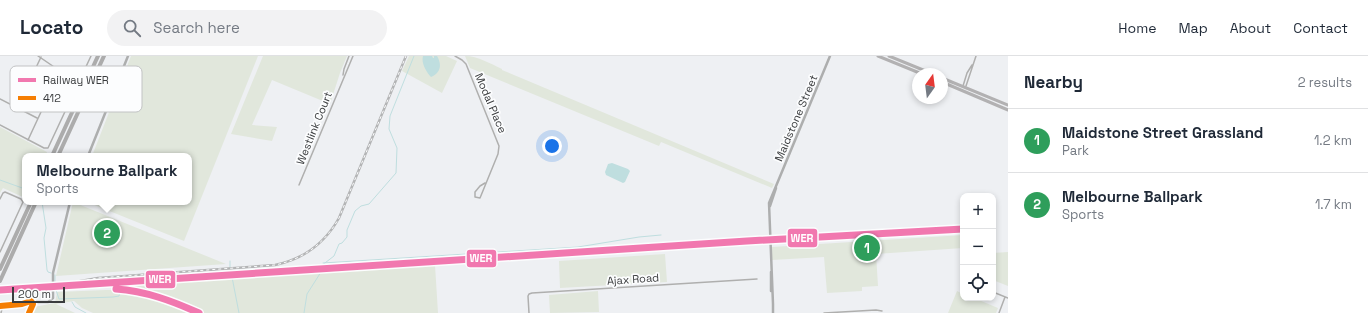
<!DOCTYPE html>
<meta charset="utf-8">
<style>
body{margin:0;font-family:"Space Grotesk",sans-serif;background:#f2f2f3;color:#1f2937}
.controls{position:absolute;right:12px;bottom:12px;display:grid;overflow:hidden;border-radius:8px;box-shadow:0 2px 6px #0003}
.controls button{width:36px;height:36px;display:grid;place-items:center;padding:0;border:0;border-bottom:1px solid #e0e1e3;background:#fff;color:#1f2937;font:20px sans-serif}
.compass{position:absolute;left:912px;top:12px;width:36px;height:36px;border-radius:50%;background:#fff;box-shadow:0 2px 6px #0003;rotate:14deg}
.scale{position:absolute;left:12px;bottom:10px;width:53px;box-sizing:border-box;padding-left:4px;border:2px solid #3a3c3e;border-top:0;font-size:11px;line-height:14px;white-space:nowrap;color:#3a3c3e;-webkit-text-stroke:3px #fcfdfe;paint-order:stroke}
.you{position:absolute;left:552px;top:90px;width:14px;height:14px;margin:-10px;border:3px solid #fff;border-radius:50%;background:#1a73e8;box-shadow:0 0 0 6px #1a73e833}
.badge{display:grid;place-items:center;width:26px;height:26px;border-radius:50%;background:#797b7d;color:#fff;font-size:13px;font-weight:700}
.pin{position:absolute;translate:-50% -50%;border:2px solid #fff;box-shadow:0 1px 4px #0006}
.popup{position:absolute;left:22px;top:97px;width:170px;height:52px;box-sizing:border-box;display:grid;place-content:center;border-radius:8px;background:#fff;filter:drop-shadow(0 1px 3px #0005);font-size:13px;white-space:nowrap;color:#747a83}
.popup b{font-size:15px;color:#1f2937}
.popup::after{content:'';position:absolute;left:50%;top:100%;margin-left:-8px;border:8px solid transparent;border-top-color:#fff}
.list{margin:0;padding:0;list-style:none}
h2{display:flex;justify-content:space-between;align-items:center;height:52px;margin:0;padding:0 16px;font-size:17px}
h2 small{font-size:13px;font-weight:400;color:#747a83}
.list li{display:grid;grid-template-columns:26px 1fr auto;gap:12px;align-items:center;box-sizing:border-box;height:64px;padding:0 16px;border-top:1px solid #e0e1e3}
.list b{display:block;font-size:15px;white-space:nowrap}
.list p{margin:0;font-size:13px;white-space:nowrap;color:#747a83}
.list em{font-size:13px;font-style:normal;color:#747a83}
.icon{flex:none;width:22px;height:22px;fill:none;stroke:currentColor;stroke-width:2;stroke-linecap:round;stroke-linejoin:round}
.map{position:relative;flex:none;width:1008px;height:257px;overflow:hidden}
header{display:flex;align-items:center;gap:24px;box-sizing:border-box;height:56px;padding:0 20px;background:#fff;border-bottom:1px solid #e0e1e3}
header strong{font-size:19px}
nav{display:flex;gap:22px;margin-inline-start:auto;font-size:14px}
.search{width:280px;height:36px;background:#f2f2f3;display:flex;align-items:center;gap:10px;box-sizing:border-box;padding:0 14px;border-radius:22px;color:#747a83;font-size:15px}
main{display:flex}
aside{flex:1;background:#fff}
.map>svg:first-child{display:block}
.green{fill:#e1e7dc}
.water{fill:#bfdedf}
.lines{fill:none;stroke-linecap:round;stroke-linejoin:round}
.stream{stroke:#bfdedf;stroke-width:1}
.street{stroke:#afafae;stroke-width:1.5}
.secondary{stroke:#adaeae;stroke-width:2.5}
.primary{stroke:#b2b1b2;stroke-width:3}
.highway{stroke:#acacac;stroke-width:4}
.rail-casing{stroke:#b3b4b5;stroke-width:2.5}
.rail{stroke:#fcfdfe;stroke-width:1;stroke-dasharray:3;stroke-linecap:butt}
.bus-1-casing{stroke:#fcfdfe;stroke-width:9}
.bus-1{stroke:#f57e03;stroke-width:6}
.rail-1-casing{stroke:#fcfdfe;stroke-width:10}
.rail-1{stroke:#f178af;stroke-width:7}
.labels{text-anchor:middle;dominant-baseline:central;stroke-width:3.5;stroke-linejoin:round;paint-order:stroke}
.street-label{font-size:11px;fill:#3a3c3e;stroke:#fcfdfe}
.key{fill:#fcfdfe;stroke:#c2c3c4;stroke-width:1}
.key-label{font-size:11px;fill:#3a3c3e}
.line-badge{stroke:#fcfdfe;stroke-width:1.5}
.badge-label{font-size:11px;text-anchor:middle;font-weight:bold;fill:#fff}
</style>
<header>
<strong>Locato</strong>
<div class="search"><svg class="icon" aria-label="search" viewBox="0 0 24 24"><circle cx="10" cy="10" r="6"/><path d="M15 15l6 6"/></svg>Search here</div>
<nav><a>Home</a><a>Map</a><a>About</a><a>Contact</a></nav>
</header>
<main>
<div class="map">
<svg width="1008" height="257" viewBox="0 0 1008 257">
<rect width="100%" height="100%" fill="#eef0f3"/>
<path class="green" d="M 131,0 L 258,0 L 184,185 L 87,146 L 189,146 L 189,100 L 92,100 Z
M 263,0 L 347,0 L 340,17 L 330,48 L 272,24 L 252,69 L 277,71 L 272,85 L 231,78 Z
M 409,0 L 446,0 L 457,5 L 442,37 L 402,15 Z
M 465,0 C 478,0 491,8 502,13 L 502,14 L 774,128 L 772,132 L 661,86 L 659,90 L 470,12 Z
M 0,71 L 47,96 L 46,100 L 25,100 L 25,142 L 3,132 L 0,137 Z
M 73,146 L 226,208 L 56,220 Z
M 963,179 L 963,192 L 876,198 L 878,230 L 862,231 L 862,235 L 827,237 L 824,201 L 772,204 L 772,191 Z
M 1008,196 L 1008,230 L 993,224 L 993,197 Z
M 665,198 L 667,226 L 560,232 L 559,205 Z
M 435,209 L 438,257 L 203,257 L 153,236 L 114,229 Z
M 106,234 C 140,234 166,244 197,257 L 93,257 L 82,252 L 74,245 L 56,248 L 75,257 L 32,257 L 34,251 L 55,247 L 57,236 Z
M 598,235 L 599,256 L 550,257 L 549,239 Z
M 957,235 L 963,238 L 963,242 L 974,242 L 998,252 L 996,257 L 948,257 Z"/>
<path class="water" d="M 423,0 L 432,0 L 433,2 L 434,2 L 434,0 L 437,0 C 442,8 441,17 431,21 C 426,16 421,7 423,0 Z
M 612,107 L 628,113 L 630,115 L 625,126 L 623,127 L 606,119 L 605,116 L 608,108 Z"/>
<g class="lines">
<path class="stream" d="M 0,124 L 25,133
M 42,146 L 46,172 L 44,182 L 47,214 L 48,216 L 51,217
M 323,207 L 578,191 L 639,181 L 661,179
M 230,212 L 230,205
M 230,215 L 231,216
M 55,219 L 55,231 L 59,243 L 113,241 L 119,240 L 120,236
M 232,221 L 239,257
M 72,246 L 75,251 L 86,257
M 304,257 L 307,238 L 321,216 L 321,210 L 334,200 L 339,188 L 342,187 L 347,181 L 347,174 L 355,155 L 361,150 L 369,148 L 396,117 L 397,92 L 389,73 L 390,60 L 414,0"/>
<path class="street" d="M 38,0 L 60,15 L 80,24
M 455,0 L 462,4 L 466,8 L 499,90 L 498,98 L 480,142 L 475,141 L 475,136 L 480,130 L 485,127
M 13,15 L 18,23 L 27,29
M 343,19 L 344,13 L 349,0
M 963,30 L 967,17 L 972,9
M 966,30 L 976,0
M 0,43 L 37,62
M 17,52 L 41,1
M 0,69 L 44,92 L 48,92 L 91,0
M 28,84 L 60,15
M 299,129 L 353,0
M 0,143 L 3,137 L 5,136 L 21,143 L 23,146 L 0,196
M 961,224 L 963,225
M 993,236 L 1008,242
M 1,257 L 3,249
M 529,257 L 528,240 L 529,238 L 532,237 L 757,223
M 824,257 L 876,254 L 882,255
M 999,257 L 1005,241"/>
<path class="secondary" d="M 88,100 L 128,0
M 770,150 L 776,132
M 771,216 L 771,235
M 22,248 L 31,246 L 48,246 L 53,242 L 53,217 L 70,146
M 773,248 L 769,147 L 830,0
M 773,248 L 773,257
M 0,250 L 29,249
M 29,257 L 33,248 L 32,246"/>
<path class="primary" d="M 878,0 L 922,18
M 889,0 L 933,18
M 942,22 L 1008,49
M 942,26 L 1008,54"/>
<path class="highway" d="M 52,100 L 98,0
M 58,100 L 104,0
M 0,213 L 31,146
M 0,225 L 36,146"/>
<g class="rail-casing">
<path id="rail" d="M 69,227 L 98,222 L 275,209 C 304,203 325,187 339,162 L 406,0"/>
</g>
<use href="#rail" class="rail"/>
<g class="bus-1-casing">
<path id="bus-1" d="M 0,250 L 22,248 L 31,245 L 33,248 L 29,257"/>
</g>
<use href="#bus-1" class="bus-1"/>
<g class="rail-1-casing">
<path id="rail-1" d="M 116,233 C 146,235 172,245 199,257
M 0,234 L 747,185 L 963,173"/>
</g>
<use href="#rail-1" class="rail-1"/>
</g>
<g class="labels">
<g class="street-label">
<text transform="translate(491 47) rotate(67)">Modal Place</text>
<text transform="translate(796 62) rotate(-67)">Maidstone Street</text>
<text transform="translate(314 72) rotate(-68)">Westlink Court</text>
<text transform="translate(633 223) rotate(-4)">Ajax Road</text>
</g>
</g>
<rect x="10" y="10" width="132" height="46" rx="6" class="key"/>
<rect x="18" y="22" width="18" height="4" fill="#f178af"/>
<rect x="18" y="40" width="18" height="4" fill="#f57e03"/>
<g class="key-label">
<text x="43" y="28">Railway WER</text>
<text x="43" y="46">412</text>
</g>
<g class="line-badge">
<rect x="787" y="172" width="31" height="20" rx="4" fill="#f178af"/>
<rect x="466" y="193" width="31" height="19" rx="4" fill="#f178af"/>
<rect x="145" y="214" width="31" height="19" rx="4" fill="#f178af"/>
</g>
<g class="badge-label">
<text x="802" y="186">WER</text>
<text x="481" y="206">WER</text>
<text x="160" y="227">WER</text>
</g>
</svg>
<div class="controls">
<button>+</button>
<button>−</button>
<button><svg class="icon" aria-label="locate" viewBox="0 0 24 24"><circle cx="12" cy="12" r="6"/><path d="M12 2v4M12 18v4M2 12h4M18 12h4"/></svg></button>
</div>
<svg class="compass" viewBox="-18 -18 36 36"><path d="M0-13l5 13h-10z" fill="#e53935"/><path d="M0 13l5-13h-10z" fill="#747a83"/></svg>
<div class="scale">200 m</div>
<div class="you"></div>
<div class="pin badge" style="left:867px;top:192px;background:#2e9e5b">1</div>
<div class="pin badge" style="left:107px;top:177px;background:#2e9e5b">2</div>
<div class="popup"><b>Melbourne Ballpark</b>Sports</div>
</div>
<aside>
<h2>Nearby<small>2 results</small></h2>
<ul class="list">
<li><span class="badge" style="background:#2e9e5b">1</span><div><b>Maidstone Street Grassland</b><p>Park</p></div><em>1.2 km</em></li>
<li><span class="badge" style="background:#2e9e5b">2</span><div><b>Melbourne Ballpark</b><p>Sports</p></div><em>1.7 km</em></li>
</ul>
</aside>
</main>
